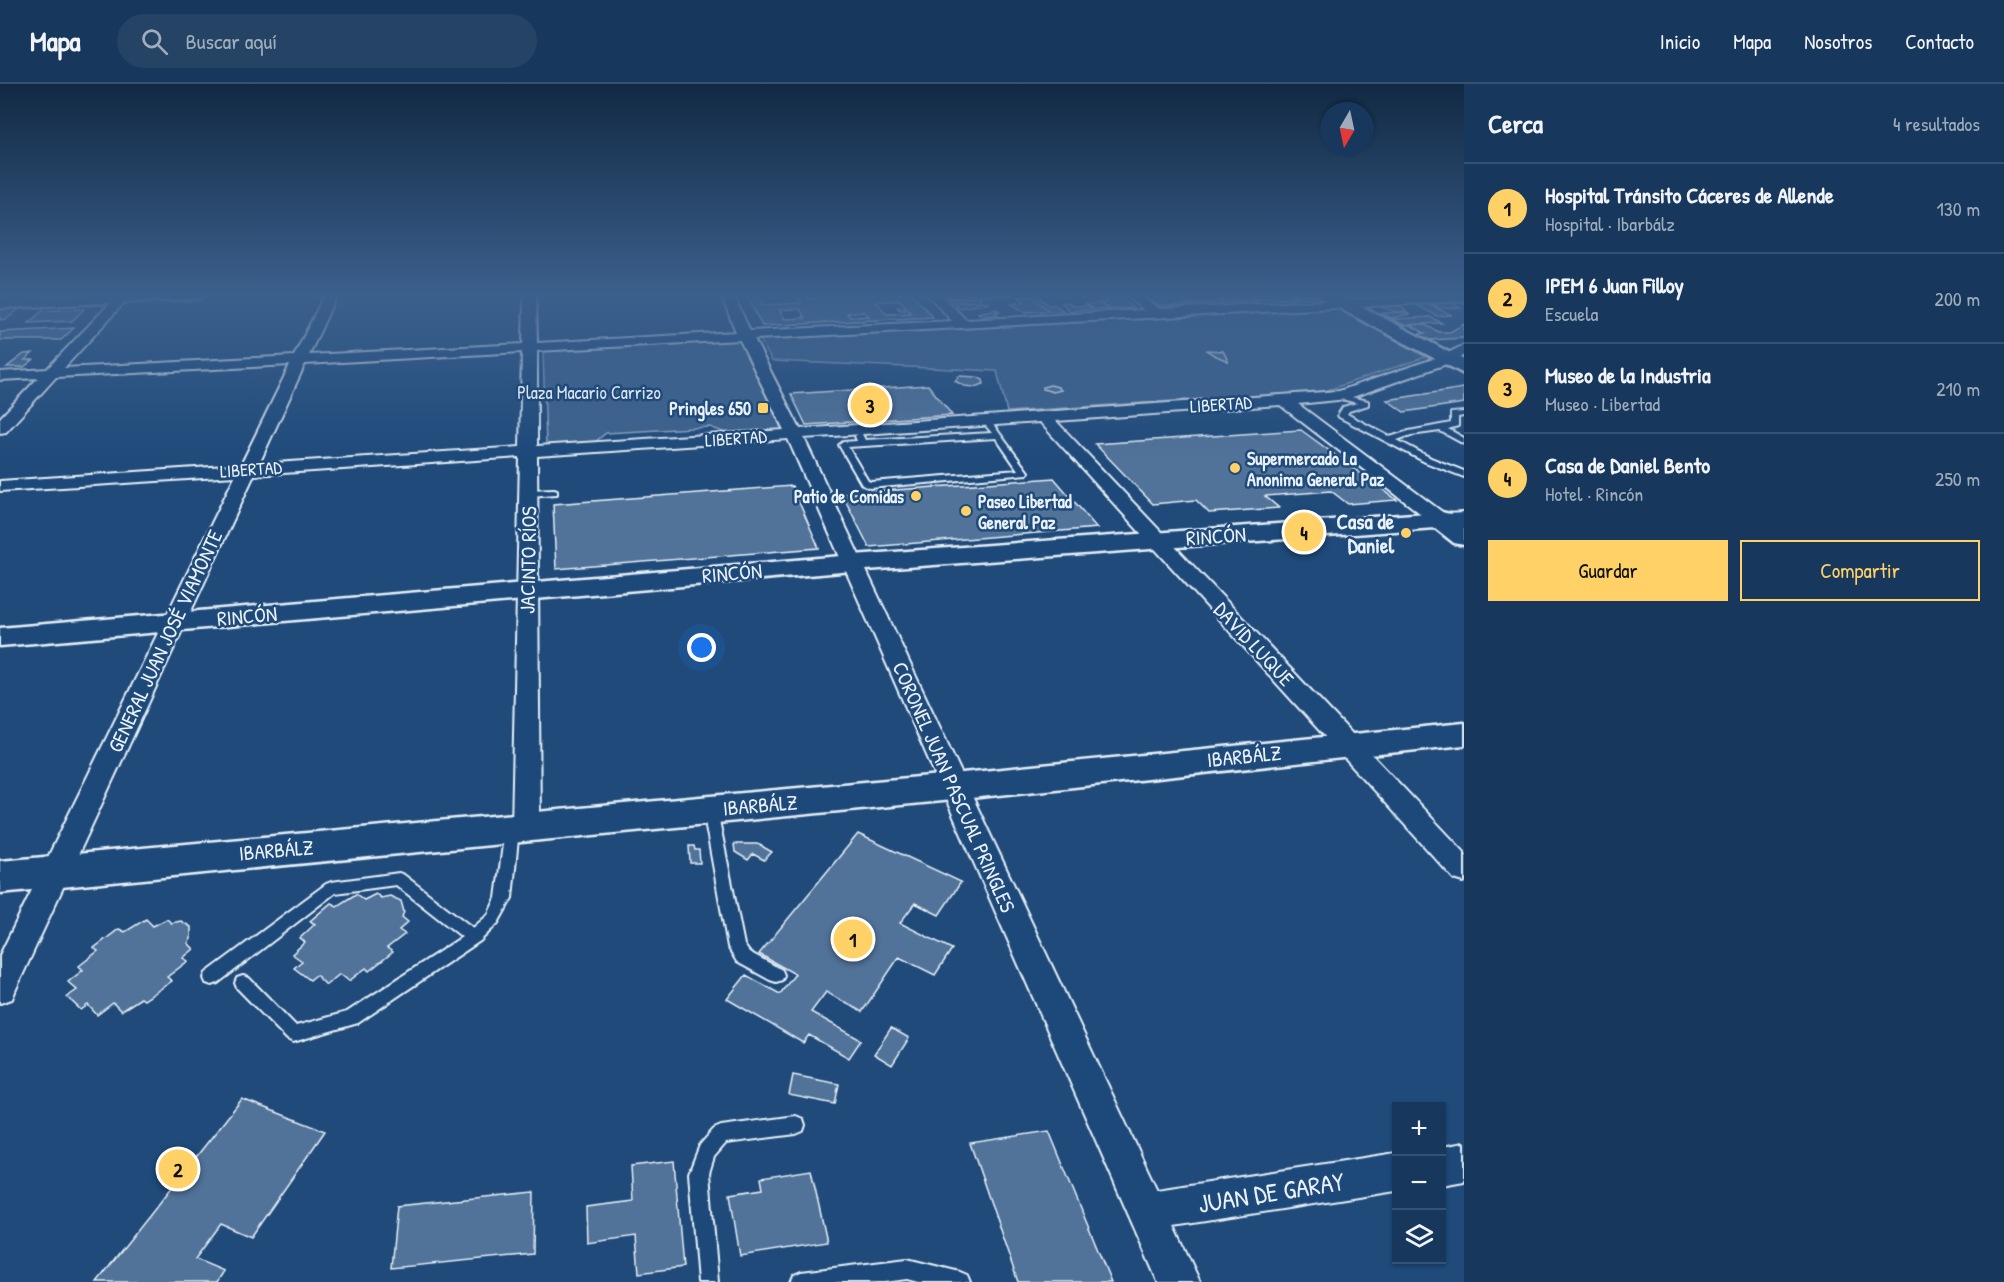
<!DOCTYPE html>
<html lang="es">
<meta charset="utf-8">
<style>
body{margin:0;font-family:"Patrick Hand",sans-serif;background:#244365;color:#f1f3f6}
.controls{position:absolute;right:18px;bottom:18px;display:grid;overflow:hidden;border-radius:0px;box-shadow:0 2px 4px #0004}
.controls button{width:54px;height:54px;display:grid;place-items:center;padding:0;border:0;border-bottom:2px solid #365272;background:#17385c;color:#f1f3f6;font:30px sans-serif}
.compass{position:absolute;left:1320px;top:18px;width:54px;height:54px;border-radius:50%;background:#17385c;box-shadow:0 2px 4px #0004;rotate:189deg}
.you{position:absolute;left:702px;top:564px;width:21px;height:21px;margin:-15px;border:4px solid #fff;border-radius:50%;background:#1a73e8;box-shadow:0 0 0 9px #1a73e833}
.badge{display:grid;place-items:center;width:39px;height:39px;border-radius:50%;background:#ffd166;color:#111;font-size:20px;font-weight:700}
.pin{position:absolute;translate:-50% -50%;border:3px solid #fff;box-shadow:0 2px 6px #0006}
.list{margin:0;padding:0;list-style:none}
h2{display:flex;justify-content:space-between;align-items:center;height:78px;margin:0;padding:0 24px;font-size:26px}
h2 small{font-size:20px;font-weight:400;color:#9eacbb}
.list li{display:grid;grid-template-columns:39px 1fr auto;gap:18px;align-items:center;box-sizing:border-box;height:90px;padding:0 24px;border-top:2px solid #365272}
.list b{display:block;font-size:22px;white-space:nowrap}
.list p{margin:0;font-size:20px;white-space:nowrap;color:#9eacbb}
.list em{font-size:20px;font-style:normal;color:#9eacbb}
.actions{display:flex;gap:12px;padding:18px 24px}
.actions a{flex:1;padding:14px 0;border:2px solid #ffd166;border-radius:0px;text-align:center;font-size:21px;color:#ffd166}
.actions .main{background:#ffd166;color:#111}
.icon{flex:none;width:33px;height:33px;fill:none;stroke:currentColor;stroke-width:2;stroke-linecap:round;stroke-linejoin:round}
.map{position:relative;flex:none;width:1464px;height:1198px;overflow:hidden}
header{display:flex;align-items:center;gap:36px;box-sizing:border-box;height:84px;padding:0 30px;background:#17385c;border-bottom:2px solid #365272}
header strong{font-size:28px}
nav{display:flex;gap:33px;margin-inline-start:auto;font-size:21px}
.search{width:420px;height:54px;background:#244365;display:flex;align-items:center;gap:15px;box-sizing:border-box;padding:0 21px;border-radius:33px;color:#9eacbb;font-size:22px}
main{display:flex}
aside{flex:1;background:#17385c}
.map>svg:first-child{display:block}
.green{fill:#3c628c;stroke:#92aac2;stroke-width:1.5}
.building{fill:#517399;stroke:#e8f1f8;stroke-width:1.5;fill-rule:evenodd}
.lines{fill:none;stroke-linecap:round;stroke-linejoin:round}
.lane-casing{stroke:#e8f1f8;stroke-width:4}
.street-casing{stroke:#e8f1f8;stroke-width:4}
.secondary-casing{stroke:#e8f1f8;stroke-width:5}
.primary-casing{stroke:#e8f1f8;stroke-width:5}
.lane{fill:#1f4a7a;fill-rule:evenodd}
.street{fill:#1f4a7a;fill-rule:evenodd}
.secondary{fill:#1f4a7a;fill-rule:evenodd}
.primary{fill:#1f4a7a;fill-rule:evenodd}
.poi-dot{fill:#ffd166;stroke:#1f4a7a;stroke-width:2}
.labels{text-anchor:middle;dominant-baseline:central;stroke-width:5;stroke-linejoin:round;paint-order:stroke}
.far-park-label{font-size:18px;fill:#d7e3ed;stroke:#1f4a7a}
.far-street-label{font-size:18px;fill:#e8f1f8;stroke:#1f4a7a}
.far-poi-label{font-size:18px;font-weight:bold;fill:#e8f1f8;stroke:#1f4a7a;text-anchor:end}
.poi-label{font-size:21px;font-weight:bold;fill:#e8f1f8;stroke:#1f4a7a;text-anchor:end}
.street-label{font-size:21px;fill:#e8f1f8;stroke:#1f4a7a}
.near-street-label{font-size:26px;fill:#e8f1f8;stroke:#1f4a7a}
</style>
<header>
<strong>Mapa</strong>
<div class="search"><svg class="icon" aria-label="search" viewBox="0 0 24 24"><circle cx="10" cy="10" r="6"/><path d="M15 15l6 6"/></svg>Buscar aquí</div>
<nav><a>Inicio</a><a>Mapa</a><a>Nosotros</a><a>Contacto</a></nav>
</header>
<main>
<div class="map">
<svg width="1464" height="1198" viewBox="0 0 1464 1198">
<rect width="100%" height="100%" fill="#1f4a7a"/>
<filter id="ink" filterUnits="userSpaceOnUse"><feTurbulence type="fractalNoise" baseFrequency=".0167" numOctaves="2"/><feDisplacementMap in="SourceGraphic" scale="12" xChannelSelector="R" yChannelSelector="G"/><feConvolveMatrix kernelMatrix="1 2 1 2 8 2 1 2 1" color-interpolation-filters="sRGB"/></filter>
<g filter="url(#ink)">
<path class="green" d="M 1335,222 L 1426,273 L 1325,307 L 1007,328 L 997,287 L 772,277 L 759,254 Z
M 740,256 L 782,346 L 726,349 L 710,343 L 606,349 L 596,357 L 546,362 L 543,266 Z"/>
<path class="building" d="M 746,210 L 758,211 L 763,221 L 801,219 L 795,210 L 806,210 L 809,215 L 835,213 L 833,210 L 819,210 L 912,210 L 933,233 L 762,242 ZM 900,216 L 906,223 L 897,223 L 900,226 L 908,226 L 911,229 L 887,230 L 876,218 ZM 800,225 L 805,234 L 785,235 L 779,226 ZM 865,228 L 869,232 L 850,233 L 847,229 Z
M 946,210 L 1012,210 L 1013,211 L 950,214 Z
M 1079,210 L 1111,210 L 1114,212 L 1088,213 Z
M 1148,210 L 1174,210 L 1178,212 L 1153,213 Z
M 1174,210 L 1211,210 L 1225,218 L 1190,220 Z
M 1228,210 L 1245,210 L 1258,217 L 1242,218 Z
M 1245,210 L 1285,210 L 1294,215 L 1255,215 Z
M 1290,210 L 1310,210 L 1316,213 L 1299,214 Z
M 1231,211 L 1242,218 L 1225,218 L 1215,212 Z
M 1031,212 L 1038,212 L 1048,221 L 1055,221 L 1064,227 L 1049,227 Z
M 1031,212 L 1049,227 L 1025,228 L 1011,220 L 1024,218 L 1018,213 Z
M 1117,212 L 1133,224 L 1108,225 L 1099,218 L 1108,218 L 1101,213 Z
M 1178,212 L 1190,220 L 1166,222 L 1158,221 L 1152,216 L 1153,213 Z
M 980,213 L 981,217 L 954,218 L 950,215 Z
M 981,217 L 990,219 L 959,224 L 954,218 Z
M 1068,218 L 1073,222 L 1089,222 L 1092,225 L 1070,227 L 1062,219 Z
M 1450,218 L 1460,224 L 1439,224 L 1430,219 Z
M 1100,219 L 1107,225 L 1092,225 L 1086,220 Z
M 1415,220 L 1427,220 L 1452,231 L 1437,232 Z
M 1378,222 L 1401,222 L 1406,228 L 1397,228 Z
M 20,224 L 7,235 L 0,236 L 0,225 Z
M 84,225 L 72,237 L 29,239 L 42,227 Z
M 997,225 L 1000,227 L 995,228 L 998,231 L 982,232 L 978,229 Z
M 1404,228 L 1409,230 L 1391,234 L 1381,229 Z
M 1430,233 L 1442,239 L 1404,241 L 1392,235 Z
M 1423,240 L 1439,248 L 1450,248 L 1464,240 L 1464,254 L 1429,256 L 1418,250 L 1425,249 L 1410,241 Z
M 74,244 L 61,256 L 0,256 L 0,248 Z
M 1206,266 L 1223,267 L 1228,277 L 1214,271 Z
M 33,269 L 25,276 L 33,276 L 24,283 L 7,283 L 24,270 Z
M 959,292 L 977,293 L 983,296 L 984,300 L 974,303 L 964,302 L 955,297 Z
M 928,301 L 952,331 L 806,341 L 791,310 Z
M 1050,301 L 1058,303 L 1061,306 L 1053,308 L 1043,305 L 1043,303 Z
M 1464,304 L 1464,319 L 1404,328 L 1387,316 Z
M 1301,346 L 1397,416 L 1348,420 L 1331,407 L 1265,412 L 1279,424 L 1209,429 L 1196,416 L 1153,420 L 1095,360 Z
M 1054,394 L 1097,444 L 869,463 L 842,410 Z
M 792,402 L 819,464 L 556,485 L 553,420 Z
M 858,750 L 961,798 L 939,831 L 915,819 L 900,839 L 952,865 L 935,891 L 899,873 L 862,928 L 826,908 L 811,928 L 861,956 L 849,974 L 809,951 L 803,959 L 727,915 L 746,891 L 780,910 L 795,890 L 759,870 Z
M 734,760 L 758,760 L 772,768 L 764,776 L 753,770 L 748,776 L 735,768 Z
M 689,762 L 694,762 L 695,766 L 699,766 L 700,779 L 690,779 Z
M 356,810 L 364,816 L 376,810 L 381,814 L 390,812 L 401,817 L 404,828 L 402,833 L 408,838 L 399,846 L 405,850 L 387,864 L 393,868 L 369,887 L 366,884 L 349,897 L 340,890 L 326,901 L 316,891 L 310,896 L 294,884 L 302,877 L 292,870 L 305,858 L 300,854 L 315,840 L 310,837 L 331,819 L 337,822 Z
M 146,835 L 153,842 L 167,835 L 171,839 L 181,837 L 191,843 L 191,855 L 188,859 L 194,865 L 183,874 L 188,877 L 167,893 L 172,897 L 144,916 L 141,914 L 121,927 L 113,919 L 97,931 L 88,921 L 81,926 L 67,913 L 77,906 L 68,898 L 83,886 L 79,882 L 98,867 L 94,864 L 119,845 L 125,848 Z
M 891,944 L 909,954 L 892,981 L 874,970 Z
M 793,991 L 839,1000 L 835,1020 L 789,1011 Z
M 242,1015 L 325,1047 L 251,1153 L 221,1140 L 195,1175 L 224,1187 L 217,1198 L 97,1198 Z
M 1049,1047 L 1111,1198 L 1018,1198 L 970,1059 Z
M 674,1077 L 683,1183 L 639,1189 L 636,1152 L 587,1159 L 586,1123 L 633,1117 L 631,1082 Z
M 811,1086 L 827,1158 L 740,1172 L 730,1110 L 763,1105 L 761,1094 Z
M 534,1108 L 533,1170 L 391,1184 L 397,1122 Z"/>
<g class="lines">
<g class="lane-casing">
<path id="lane" d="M 1338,310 L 1368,317 L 1368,321 L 1349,327 L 1347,330 L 1390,353 L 1409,347 L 1451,339 L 1451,329 L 1464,328 L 1464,332 L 1458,333 L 1458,342 L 1448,345 L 1464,354 L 1464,360 L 1440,347 L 1411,351 L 1397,356 L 1431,374 L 1464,387 L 1464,393 L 1425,378 L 1339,333 L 1338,331 L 1343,323 L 1357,319 L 1338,314 Z
M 983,335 L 989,335 L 1028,388 L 1027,390 L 870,404 L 862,401 L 839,361 L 843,358 L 857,357 L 855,352 L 859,349 L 862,350 L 865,356 L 992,349 L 982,337 ZM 996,354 L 1018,386 L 871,398 L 868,397 L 848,363 Z
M 554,405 L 557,406 L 557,410 L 529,412 L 524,409 L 529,406 Z
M 710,721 L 715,723 L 717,726 L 744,861 L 749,868 L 782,886 L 784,891 L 782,896 L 776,898 L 770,896 L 737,878 L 728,863 L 703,726 L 705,723 Z
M 512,740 L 517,741 L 519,745 L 512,814 L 498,839 L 480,857 L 358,939 L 293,958 L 287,955 L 237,904 L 235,899 L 237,894 L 243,892 L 249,894 L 296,942 L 347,928 L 462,853 L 396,801 L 335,809 L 218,899 L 212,901 L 206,899 L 204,894 L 206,889 L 326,800 L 331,798 L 399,789 L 404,791 L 473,844 L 488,831 L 496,814 L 505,745 L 507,741 Z
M 796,1032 L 803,1035 L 805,1041 L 803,1047 L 796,1050 L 726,1059 L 714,1073 L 709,1089 L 718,1198 L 698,1198 L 689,1089 L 700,1061 L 714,1045 L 721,1042 Z
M 907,1175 L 960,1188 L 967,1191 L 970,1198 L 918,1198 L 907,1195 L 885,1198 L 791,1198 L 794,1191 L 801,1188 Z"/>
</g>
<g class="street-casing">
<path id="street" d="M 119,210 L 132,210 L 64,284 L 294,272 L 325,210 L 337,210 L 309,271 L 523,260 L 524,210 L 536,210 L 537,259 L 736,248 L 721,210 L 733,210 L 750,247 L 952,237 L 927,210 L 940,210 L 966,236 L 1144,226 L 1123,210 L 1137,210 L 1160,225 L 1464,210 L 1464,217 L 754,255 L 800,345 L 1339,307 L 1442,272 L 1464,261 L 1464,271 L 1452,278 L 1347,315 L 1298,320 L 1445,430 L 1464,429 L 1464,441 L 1434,440 L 1280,321 L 1056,337 L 1464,768 L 1464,798 L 1454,795 L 1040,338 L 804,354 L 1157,1106 L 1396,1069 L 1396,1107 L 1174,1142 L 1200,1198 L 1158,1198 L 788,355 L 537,372 L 540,743 L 536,750 L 526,753 L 516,750 L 512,743 L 520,373 L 254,391 L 16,905 L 12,915 L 0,919 L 0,871 L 235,392 L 0,407 L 0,397 L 241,381 L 290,281 L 56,293 L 6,348 L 0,349 L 0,334 L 38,294 L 0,296 L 0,288 L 47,285 ZM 740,256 L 784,346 L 537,362 L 537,267 ZM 522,268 L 520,363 L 259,380 L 305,280 Z
M 1464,1059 L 1464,1097 L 1442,1101 L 1442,1063 Z"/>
</g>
<g class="secondary-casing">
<path id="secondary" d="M 88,210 L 203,210 L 200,214 L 194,215 L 0,224 L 0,214 Z
M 1317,210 L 1338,210 L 1464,276 L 1464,290 L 1320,214 Z"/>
</g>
<g class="primary-casing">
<path id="primary" d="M 1441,428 L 1450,430 L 1464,440 L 1464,461 L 1454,459 L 1435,444 L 853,487 L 0,562 L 0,544 L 853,471 Z
M 1464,639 L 1464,661 L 952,716 L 0,809 L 0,777 L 952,690 Z"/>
</g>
<use href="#lane" class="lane"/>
<use href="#street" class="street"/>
<use href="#secondary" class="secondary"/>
<use href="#primary" class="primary"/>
</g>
</g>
<linearGradient id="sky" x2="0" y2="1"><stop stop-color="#112943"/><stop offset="0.56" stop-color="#3c608d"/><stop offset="1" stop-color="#3c608d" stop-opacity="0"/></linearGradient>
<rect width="1464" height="377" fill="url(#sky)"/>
<g class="poi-dot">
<rect x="757" y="318" width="12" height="12" rx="3"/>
<circle cx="1235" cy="384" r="6"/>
<circle cx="916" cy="412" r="6"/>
<circle cx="966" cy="427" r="6"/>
<circle cx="1406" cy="449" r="6"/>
</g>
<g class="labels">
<g class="far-park-label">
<text x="589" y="308">Plaza Macario Carrizo</text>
</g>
<g class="far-street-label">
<text transform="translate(1221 320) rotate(-4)">LIBERTAD</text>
<text transform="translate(736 354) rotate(-4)">LIBERTAD</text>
<text transform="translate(251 385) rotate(-4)">LIBERTAD</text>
</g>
<g class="far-poi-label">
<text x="751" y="324">Pringles 650</text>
<text x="1247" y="374" text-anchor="start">Supermercado La<tspan x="1247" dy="21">Anonima General Paz</tspan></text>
<text x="904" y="412">Patio de Comidas</text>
<text x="978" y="417" text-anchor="start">Paseo Libertad<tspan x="978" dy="21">General Paz</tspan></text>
</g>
<g class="poi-label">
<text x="1394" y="437">Casa de<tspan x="1394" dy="24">Daniel</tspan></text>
</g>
<g class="street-label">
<text transform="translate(1216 452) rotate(-4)">RINCÓN</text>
<text transform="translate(528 476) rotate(-89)">JACINTO RÍOS</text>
<text transform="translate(732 489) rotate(-5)">RINCÓN</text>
<text transform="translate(247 532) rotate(-5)">RINCÓN</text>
<text transform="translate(165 557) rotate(-65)">GENERAL JUAN JOSÉ VIAMONTE</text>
<text transform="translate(1254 560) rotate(47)">DAVID LUQUE</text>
<text transform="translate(1244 672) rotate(-6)">IBARBÁLZ</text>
<text transform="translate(954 703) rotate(66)">CORONEL JUAN PASCUAL PRINGLES</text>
<text transform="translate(760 721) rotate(-5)">IBARBÁLZ</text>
<text transform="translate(276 766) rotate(-5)">IBARBÁLZ</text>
</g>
<g class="near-street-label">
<text transform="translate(1271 1108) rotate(-9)">JUAN DE GARAY</text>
</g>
</g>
</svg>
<div class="controls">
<button>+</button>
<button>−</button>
<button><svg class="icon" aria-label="layers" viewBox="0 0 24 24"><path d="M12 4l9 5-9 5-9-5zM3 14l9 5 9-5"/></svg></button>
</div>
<svg class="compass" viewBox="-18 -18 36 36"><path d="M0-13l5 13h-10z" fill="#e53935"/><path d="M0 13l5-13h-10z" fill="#9eacbb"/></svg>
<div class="you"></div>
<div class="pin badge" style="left:853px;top:855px">1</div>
<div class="pin badge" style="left:178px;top:1085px">2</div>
<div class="pin badge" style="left:870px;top:321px">3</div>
<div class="pin badge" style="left:1304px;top:448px">4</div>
</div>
<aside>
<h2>Cerca<small>4 resultados</small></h2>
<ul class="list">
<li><span class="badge">1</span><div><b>Hospital Tránsito Cáceres de Allende</b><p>Hospital · Ibarbálz</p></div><em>130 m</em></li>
<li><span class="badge">2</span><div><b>IPEM 6 Juan Filloy</b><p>Escuela</p></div><em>200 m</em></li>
<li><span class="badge">3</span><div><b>Museo de la Industria</b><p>Museo · Libertad</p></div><em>210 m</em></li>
<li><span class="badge">4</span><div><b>Casa de Daniel Bento</b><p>Hotel · Rincón</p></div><em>250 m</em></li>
</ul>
<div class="actions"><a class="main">Guardar</a><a>Compartir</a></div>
</aside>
</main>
